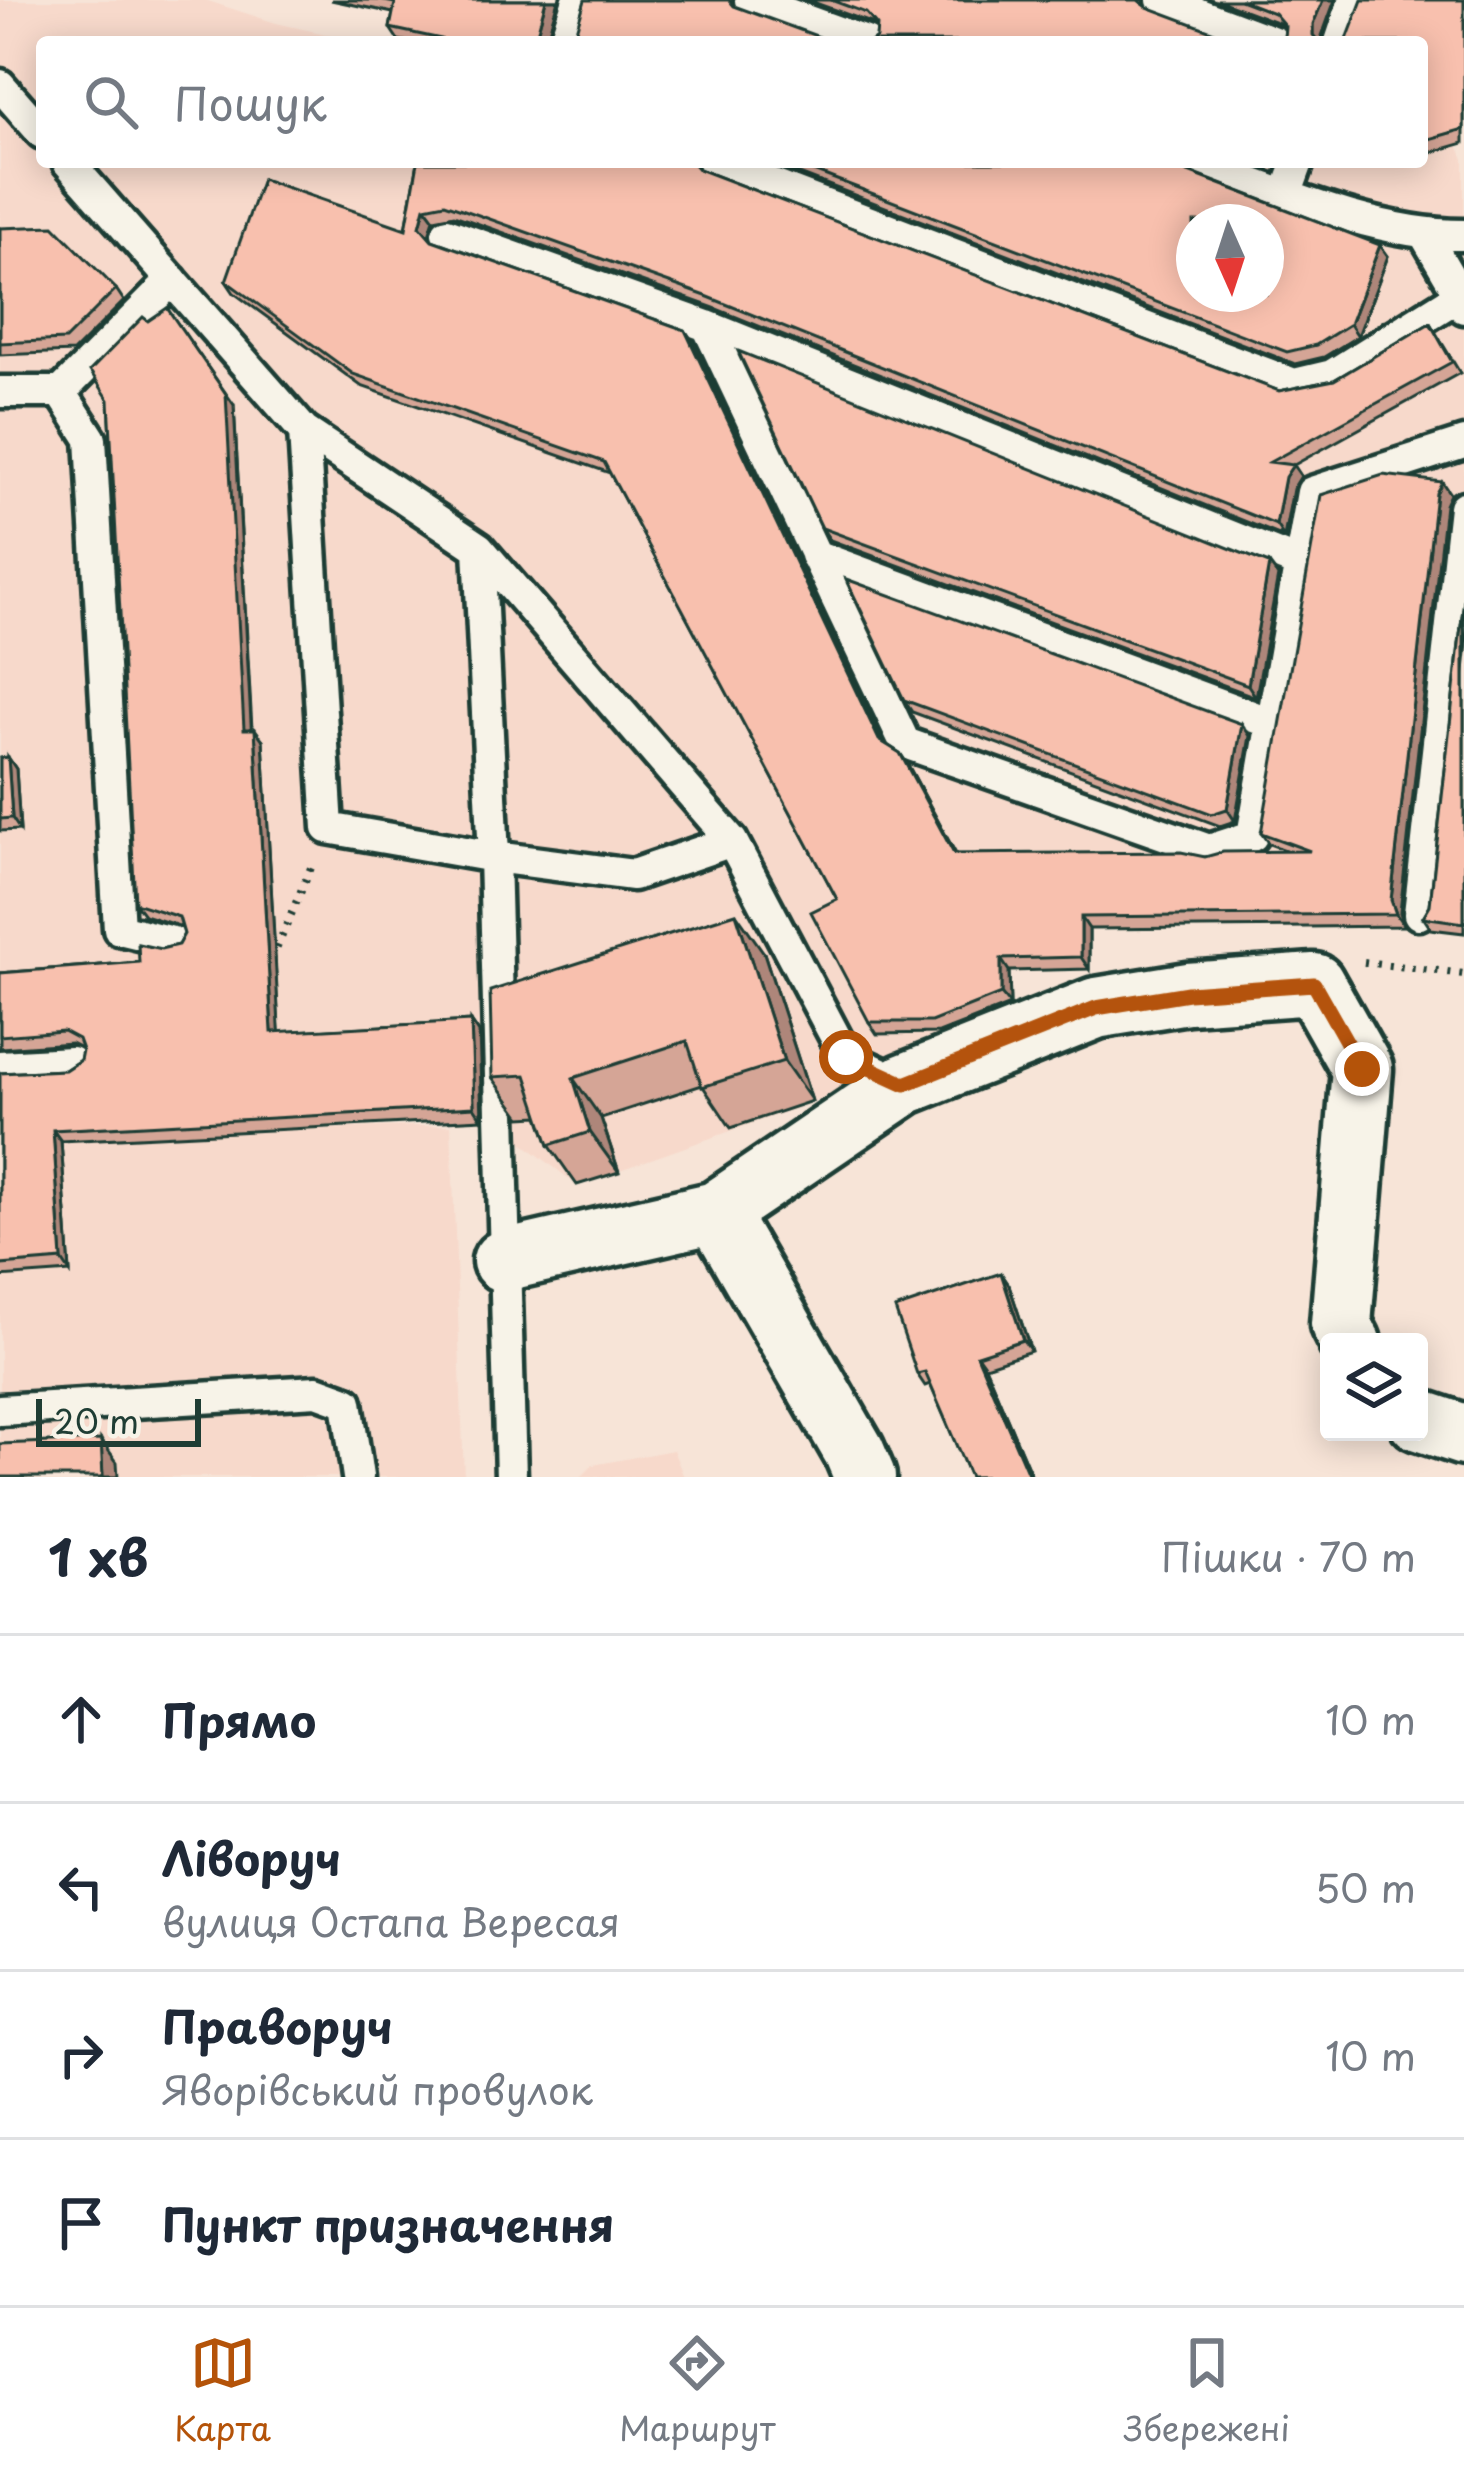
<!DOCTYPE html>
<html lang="uk">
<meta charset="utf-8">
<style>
body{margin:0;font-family:"Playpen Sans",sans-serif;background:#f6f6f7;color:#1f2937}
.controls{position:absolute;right:36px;bottom:36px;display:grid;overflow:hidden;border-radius:12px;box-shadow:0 6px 30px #0003}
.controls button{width:108px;height:108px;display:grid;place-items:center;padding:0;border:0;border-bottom:3px solid #e0e1e3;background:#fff;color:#1f2937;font:60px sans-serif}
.compass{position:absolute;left:1176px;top:204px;width:108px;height:108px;border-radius:50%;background:#fff;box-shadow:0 6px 30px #0003;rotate:177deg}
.scale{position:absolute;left:36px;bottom:30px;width:165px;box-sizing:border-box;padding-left:12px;border:6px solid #1f3d34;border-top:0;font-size:33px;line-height:42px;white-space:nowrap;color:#1f3d34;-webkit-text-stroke:9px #f7f3e8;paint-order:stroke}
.stop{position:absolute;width:36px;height:36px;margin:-27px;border:9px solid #b45309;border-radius:50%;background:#fff}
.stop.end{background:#b45309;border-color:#fff;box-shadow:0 3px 12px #0008}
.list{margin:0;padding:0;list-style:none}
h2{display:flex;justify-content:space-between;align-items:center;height:156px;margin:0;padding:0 48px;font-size:51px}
h2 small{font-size:39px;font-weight:400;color:#747a83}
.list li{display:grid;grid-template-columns:78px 1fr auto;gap:36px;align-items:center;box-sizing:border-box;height:168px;padding:0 48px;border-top:3px solid #e0e1e3}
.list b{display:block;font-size:45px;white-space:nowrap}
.list p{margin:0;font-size:39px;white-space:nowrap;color:#747a83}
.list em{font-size:39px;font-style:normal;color:#747a83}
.icon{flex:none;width:66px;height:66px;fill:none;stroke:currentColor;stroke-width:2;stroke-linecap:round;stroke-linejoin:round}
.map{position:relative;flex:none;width:1464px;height:1477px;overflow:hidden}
.search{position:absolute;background:#fff;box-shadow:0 6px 30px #0003;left:36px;right:36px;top:36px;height:132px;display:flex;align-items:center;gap:30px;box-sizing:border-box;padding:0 42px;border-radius:12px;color:#747a83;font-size:45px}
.sheet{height:828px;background:#fff}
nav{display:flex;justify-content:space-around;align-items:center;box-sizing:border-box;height:168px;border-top:3px solid #e0e1e3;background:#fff;font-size:33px;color:#747a83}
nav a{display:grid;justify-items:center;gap:6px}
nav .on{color:#b45309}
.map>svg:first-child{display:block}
.built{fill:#f7d9cb;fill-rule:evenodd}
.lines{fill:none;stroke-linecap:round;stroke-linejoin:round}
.service-casing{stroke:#1f3d34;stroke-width:39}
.minor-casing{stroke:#1f3d34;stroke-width:69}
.path{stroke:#1f3d34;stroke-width:8;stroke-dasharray:3 9;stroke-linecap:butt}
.service{stroke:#f7f3e8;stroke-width:30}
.minor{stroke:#f7f3e8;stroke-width:60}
.wall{fill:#d5a596;stroke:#1f3d34;stroke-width:3}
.shaded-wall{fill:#ae867a;stroke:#1f3d34;stroke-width:3}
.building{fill:#f8c0ae;stroke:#1f3d34;stroke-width:3;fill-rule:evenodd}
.route{stroke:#b45309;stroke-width:15}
</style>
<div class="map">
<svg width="1464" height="1477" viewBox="0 0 1464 1477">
<rect width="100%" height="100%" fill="#f7e4d7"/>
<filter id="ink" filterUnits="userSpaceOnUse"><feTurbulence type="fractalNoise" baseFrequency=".00833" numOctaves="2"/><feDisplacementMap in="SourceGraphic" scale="24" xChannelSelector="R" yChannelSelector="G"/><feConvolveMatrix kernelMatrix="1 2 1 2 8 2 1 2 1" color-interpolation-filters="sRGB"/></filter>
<g filter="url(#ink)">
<path class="built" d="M 0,0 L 205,0 L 276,23 L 361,42 L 42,42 L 42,162 L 1422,162 L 1422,88 L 1436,92 L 1464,159 L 1464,933 L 1395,926 L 1090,929 L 1089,969 L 1009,971 L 1010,1033 L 577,1185 L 490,1118 L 245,1131 L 451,1125 L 464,1477 L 0,1477 L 0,1142 L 192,1135 L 189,1066 L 0,985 ZM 1194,222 L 1266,222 L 1266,294 L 1194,294 Z
M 673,1450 L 684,1477 L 581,1477 L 593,1465 Z"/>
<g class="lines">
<g class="service-casing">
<path id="service" d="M 750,0 L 866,42
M 1162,0 L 1274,42
M 564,42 L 578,0
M 1340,42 L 1354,0
M 0,85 L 42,133
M 68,162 L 304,431 L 479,548 L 732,841 L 846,1057 L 905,1084
M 713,162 L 1294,384 L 1332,375 L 1460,295
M 1195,162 C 1278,192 1376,235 1464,235
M 1286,195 L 1298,162
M 447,233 L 707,326 L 1298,563
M 1425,235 L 1460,295 L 1464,308
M 707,326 L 905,743 L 1209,850 L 1252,836 L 1312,492 L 1464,443
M 0,392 L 61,392 L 172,280
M 61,392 L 91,439 L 119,929 L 173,942
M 304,431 L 328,828 L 494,857 L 633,875 L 732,841
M 479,548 L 494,857 L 511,1477
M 815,555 L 1271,723
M 1419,914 L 1464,507
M 0,1066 L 71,1062
M 0,1410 L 317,1391 L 347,1402 L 358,1477"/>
</g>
<g class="minor-casing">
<path id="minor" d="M 716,1212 L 854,1451 L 865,1477
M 503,1261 L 716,1212 L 905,1084 L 1096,1008 L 1188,993 L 1314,984 L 1362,1069 L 1341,1324 L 1350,1342
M 1419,1420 L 1464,1435"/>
</g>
<path class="path" d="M 272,959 L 313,863
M 1364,962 L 1464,974"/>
<use href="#service" class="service"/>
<use href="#minor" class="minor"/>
</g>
<path class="wall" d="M 331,0 L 558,0 L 546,42 L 409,42 L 398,40 L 390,28 L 393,13 Z
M 807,0 L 1144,0 L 1145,5 L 876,38 L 877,28 L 874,24 Z
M 1217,0 L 1335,0 L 1322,36 L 1284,38 L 1285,28 L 1282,24 Z
M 1464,0 L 1464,143 L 1426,154 L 1422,153 L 1422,42 Z
M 418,162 L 694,164 L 698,169 L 1279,391 L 1334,380 L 1430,323 L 1460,373 L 1294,465 L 1301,476 L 1293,489 L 1284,537 L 714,308 L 454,215 L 434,219 L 429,236 L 432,240 L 685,330 L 693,342 L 883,742 L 900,753 L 908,765 L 956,854 L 1205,857 L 1288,851 L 1269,844 L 1261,833 L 1450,494 L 1445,505 L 1400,912 L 1404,926 L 1089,929 L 1089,969 L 1009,971 L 1010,1005 L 939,1033 L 877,1034 L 869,1022 L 837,899 L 610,473 L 361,386 L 234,293 L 226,281 L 406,229 Z
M 768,162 L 1178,162 L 1179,168 L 1380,245 L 1388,256 L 1358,336 L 1324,357 L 1295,364 Z
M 0,228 L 116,289 L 124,301 L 73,352 L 0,355 Z
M 109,400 L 234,405 L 252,729 L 263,740 L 279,1032 L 471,1021 L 479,1033 L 482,1119 L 61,1141 L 70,1272 L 0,1277 L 0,1073 L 65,1070 L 80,1060 L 82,1050 L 81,1048 L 71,1043 L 0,1048 L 0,973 L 139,962 L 161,949 L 178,945 L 184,934 L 182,927 L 144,915 L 135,903 Z
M 822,528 L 1278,576 L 1256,697 L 830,540 Z
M 1464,599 L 1464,933 L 1431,929 L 1423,917 L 1430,905 Z
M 904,700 L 1250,736 L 1235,821 L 1220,826 L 912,712 Z
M 8,757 L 16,769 L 20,830 L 0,831 L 0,758 Z
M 764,953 L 812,1101 L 731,1128 L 702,1085 L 601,1118 L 619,1172 L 577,1185 L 549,1145 L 539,1116 L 521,1117 L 492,1077 Z
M 1001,1273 L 1009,1285 L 1031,1351 L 985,1366 L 1032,1477 L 970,1477 L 930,1384 L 925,1386 L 917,1374 Z"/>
<path class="shaded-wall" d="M 546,0 L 558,0 L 546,42 L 541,42 L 537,33 Z
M 1323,0 L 1335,0 L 1322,36 L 1321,42 L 1318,42 L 1313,35 L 1313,24 Z
M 425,207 L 434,219 L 428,238 L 420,226 Z
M 1380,245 L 1388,256 L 1358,336 L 1350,324 Z
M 167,308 L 234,405 L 252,741 L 244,729 Z
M 685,330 L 693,342 L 887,751 L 879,740 Z
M 1293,465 L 1301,476 L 1293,489 L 1284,537 L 1276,525 L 1285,477 Z
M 1442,482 L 1450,494 L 1445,505 L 1400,912 L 1404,926 L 1396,914 L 1391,900 L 1436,493 Z
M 1269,564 L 1278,576 L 1256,697 L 1248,685 Z
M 1242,724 L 1250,736 L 1235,821 L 1227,809 Z
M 255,729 L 263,740 L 280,1044 L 272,1032 Z
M 900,753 L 908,765 L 962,866 L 954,854 Z
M 8,757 L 16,769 L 20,830 L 12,818 Z
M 736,913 L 764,953 L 812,1101 L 784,1061 Z
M 1081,917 L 1089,929 L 1089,969 L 1081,957 Z
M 1001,959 L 1009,971 L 1010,1005 L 1001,994 Z
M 471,1021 L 479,1033 L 482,1119 L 474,1107 Z
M 573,1078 L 601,1118 L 619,1172 L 590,1132 Z
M 53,1130 L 61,1141 L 70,1272 L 62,1260 Z
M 1001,1273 L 1009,1285 L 1031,1351 L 1023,1340 Z
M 977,1355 L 985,1366 L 1032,1477 L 1029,1477 Z
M 101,1440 L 117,1462 L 118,1477 L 103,1477 Z"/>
<path class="building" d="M 379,0 L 546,0 L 537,33 L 541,42 L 441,42 L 441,39 L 390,28 L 395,3 Z
M 585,0 L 729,0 L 734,6 L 833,42 L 568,42 L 574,37 Z
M 831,0 L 1138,0 L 1147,7 L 1241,42 L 871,42 L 876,38 L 877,26 L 866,13 Z
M 1240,0 L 1323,0 L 1313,24 L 1313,35 L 1319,42 L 1279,42 L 1284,38 L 1285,26 L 1274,13 Z
M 1362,0 L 1464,0 L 1464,129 L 1422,141 L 1422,42 L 1346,42 Z
M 418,162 L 692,162 L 698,169 L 1279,391 L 1334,380 L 1430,323 L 1452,362 L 1270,462 L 1293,465 L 1285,477 L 1276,525 L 706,296 L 445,203 L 425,207 L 420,226 L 432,240 L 685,330 L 879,740 L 900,753 L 954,854 L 1181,852 L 1205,857 L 1223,852 L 1310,851 L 1261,833 L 1321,495 L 1383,475 L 1442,482 L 1436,493 L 1391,900 L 1396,914 L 1081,917 L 1081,957 L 1001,959 L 1001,994 L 931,1022 L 869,1022 L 811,912 L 837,899 L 604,462 L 353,374 L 226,281 L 262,179 L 406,229 Z
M 790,162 L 1171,162 L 1180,169 L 1380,245 L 1350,324 L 1316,345 L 1287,352 ZM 1194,222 L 1266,222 L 1266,294 L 1194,294 Z
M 54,226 L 116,289 L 65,340 L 0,343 L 0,228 Z
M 167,308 L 226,394 L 244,729 L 255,729 L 272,1032 L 471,1021 L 474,1107 L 53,1130 L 62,1260 L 0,1265 L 0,1073 L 65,1070 L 80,1060 L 82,1050 L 78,1039 L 63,1031 L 0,1036 L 0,973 L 139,962 L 138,944 L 161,949 L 178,945 L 184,934 L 179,917 L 135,903 L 109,400 L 90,371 L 143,317 L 148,321 Z
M 738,351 L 1269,564 L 1248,685 L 822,528 Z
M 846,579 L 1242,724 L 1227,809 L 1212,814 L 904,700 Z
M 1464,599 L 1464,923 L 1423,917 L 1430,905 Z
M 8,757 L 12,818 L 0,819 L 0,758 Z
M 736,913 L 784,1061 L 702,1087 L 687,1041 L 573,1078 L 590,1132 L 549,1145 L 526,1075 L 492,1077 L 490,991 Z
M 1001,1273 L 1023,1340 L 977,1355 L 1029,1476 L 970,1477 L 925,1372 L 917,1374 L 895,1309 Z
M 101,1440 L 103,1477 L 0,1477 L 0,1444 Z"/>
</g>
<g class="lines" filter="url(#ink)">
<path class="route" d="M 846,1057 L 905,1084 L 1096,1008 L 1188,993 L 1314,984 L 1362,1069"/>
</g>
</svg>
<div class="controls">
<button><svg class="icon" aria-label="layers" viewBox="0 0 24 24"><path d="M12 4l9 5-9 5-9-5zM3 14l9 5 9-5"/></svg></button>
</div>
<svg class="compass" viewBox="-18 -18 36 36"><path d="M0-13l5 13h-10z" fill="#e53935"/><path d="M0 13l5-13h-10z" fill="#747a83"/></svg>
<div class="scale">20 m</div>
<div class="stop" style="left:846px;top:1057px"></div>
<div class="stop end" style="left:1362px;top:1069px"></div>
<div class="search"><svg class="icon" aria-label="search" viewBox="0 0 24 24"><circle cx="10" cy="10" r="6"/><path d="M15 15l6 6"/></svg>Пошук</div>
</div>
<section class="sheet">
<h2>1 хв<small>Пішки · 70 m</small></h2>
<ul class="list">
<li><svg class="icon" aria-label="ahead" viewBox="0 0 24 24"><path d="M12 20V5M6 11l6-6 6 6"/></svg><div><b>Прямо</b></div><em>10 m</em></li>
<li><svg class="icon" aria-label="left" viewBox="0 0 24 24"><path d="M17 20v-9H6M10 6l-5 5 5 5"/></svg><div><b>Ліворуч</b><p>вулиця Остапа Вересая</p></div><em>50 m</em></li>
<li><svg class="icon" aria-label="right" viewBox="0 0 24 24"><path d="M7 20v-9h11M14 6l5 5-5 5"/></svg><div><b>Праворуч</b><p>Яворівський провулок</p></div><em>10 m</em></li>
<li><svg class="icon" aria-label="arrive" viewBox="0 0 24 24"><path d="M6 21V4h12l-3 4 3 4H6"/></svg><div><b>Пункт призначення</b></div></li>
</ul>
</section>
<nav>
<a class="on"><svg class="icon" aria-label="map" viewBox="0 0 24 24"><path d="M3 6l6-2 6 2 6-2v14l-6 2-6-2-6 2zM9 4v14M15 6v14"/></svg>Карта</a>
<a><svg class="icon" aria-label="directions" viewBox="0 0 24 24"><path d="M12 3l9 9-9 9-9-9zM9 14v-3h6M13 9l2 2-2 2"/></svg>Маршрут</a>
<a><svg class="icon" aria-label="saved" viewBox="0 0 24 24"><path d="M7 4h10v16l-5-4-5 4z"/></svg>Збережені</a>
</nav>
